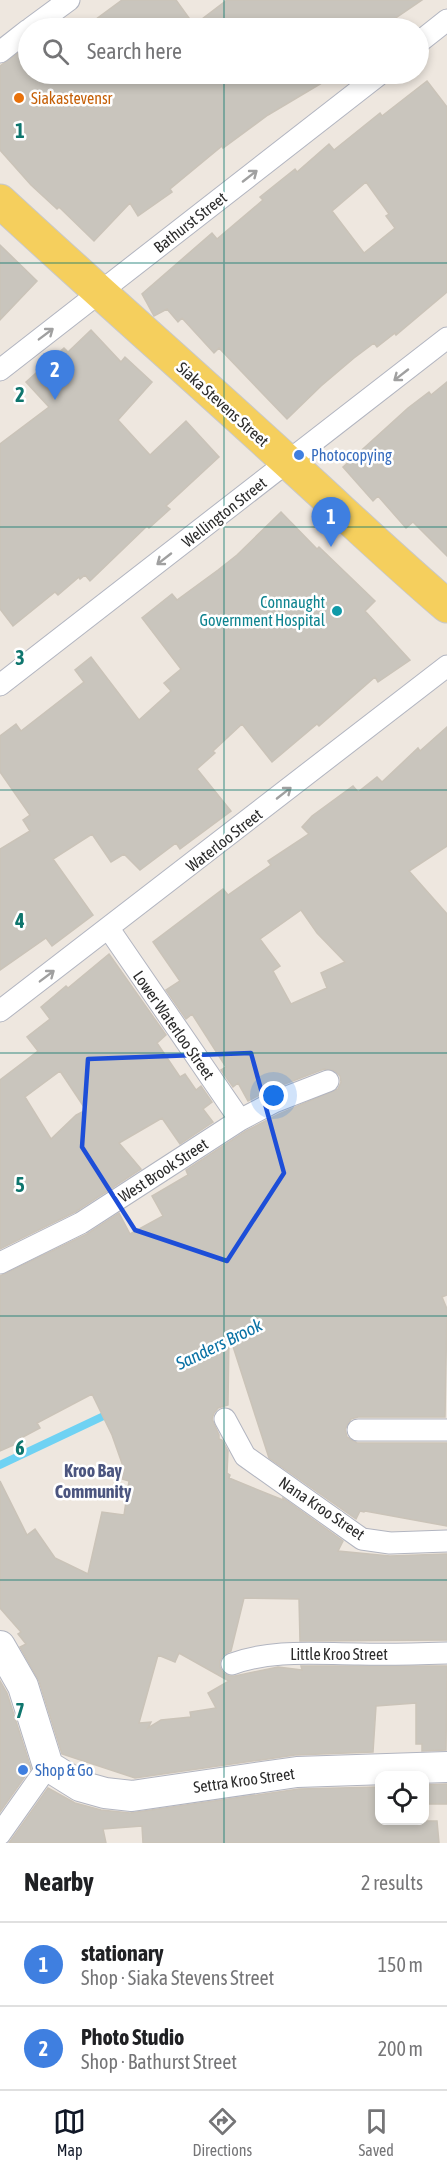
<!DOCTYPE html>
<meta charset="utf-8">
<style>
body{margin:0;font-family:"Asap Condensed",sans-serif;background:#f2f2f2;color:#202124}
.controls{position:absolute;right:18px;bottom:18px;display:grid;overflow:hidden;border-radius:12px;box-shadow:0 3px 9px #0003}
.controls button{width:54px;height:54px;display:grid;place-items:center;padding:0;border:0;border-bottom:2px solid #e0e0e0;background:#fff;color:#202124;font:30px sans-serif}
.you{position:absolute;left:274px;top:1096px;width:21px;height:21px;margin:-15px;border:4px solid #fff;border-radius:50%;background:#1a73e8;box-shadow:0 0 0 9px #1a73e833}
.badge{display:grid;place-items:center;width:39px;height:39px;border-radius:50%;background:#111827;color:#fff;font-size:20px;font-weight:700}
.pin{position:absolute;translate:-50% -50px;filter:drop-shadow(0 2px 3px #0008)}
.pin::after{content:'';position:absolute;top:32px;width:21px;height:18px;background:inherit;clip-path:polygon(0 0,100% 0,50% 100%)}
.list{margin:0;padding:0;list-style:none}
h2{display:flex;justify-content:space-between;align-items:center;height:78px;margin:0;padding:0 24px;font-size:26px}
h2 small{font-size:20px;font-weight:400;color:#757577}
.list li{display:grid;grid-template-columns:39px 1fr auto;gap:18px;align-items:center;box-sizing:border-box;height:84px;padding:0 24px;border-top:2px solid #e0e0e0}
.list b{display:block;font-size:22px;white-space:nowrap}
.list p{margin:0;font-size:20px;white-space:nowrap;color:#757577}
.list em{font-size:20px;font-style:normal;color:#757577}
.icon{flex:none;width:33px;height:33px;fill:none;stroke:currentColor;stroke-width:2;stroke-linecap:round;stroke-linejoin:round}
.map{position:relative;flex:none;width:447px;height:1843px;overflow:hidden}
.search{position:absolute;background:#fff;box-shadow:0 3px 9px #0003;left:18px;right:18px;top:18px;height:66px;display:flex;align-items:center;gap:15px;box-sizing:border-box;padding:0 21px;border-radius:33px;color:#757577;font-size:22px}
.sheet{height:246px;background:#fff}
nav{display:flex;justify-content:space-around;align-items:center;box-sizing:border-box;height:84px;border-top:2px solid #e0e0e0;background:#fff;font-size:16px;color:#757577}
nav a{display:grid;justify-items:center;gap:3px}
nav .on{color:#111827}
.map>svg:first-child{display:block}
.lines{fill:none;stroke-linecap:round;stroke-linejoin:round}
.stream{stroke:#6fd2f3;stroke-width:8}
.building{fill:#c9c5bd;stroke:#cac3b8;stroke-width:1.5;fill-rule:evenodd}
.street-casing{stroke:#b2b5c0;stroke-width:23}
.secondary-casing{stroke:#b2b5c0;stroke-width:32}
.primary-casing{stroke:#c8c8c8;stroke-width:35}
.street{stroke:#fff;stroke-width:21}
.secondary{stroke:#fff;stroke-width:30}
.primary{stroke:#f5cf5d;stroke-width:33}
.oneway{stroke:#a0a0a0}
.marked{fill:none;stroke:#1d4ed8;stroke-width:4.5;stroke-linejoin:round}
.grid{fill:none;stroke:#0f766e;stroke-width:1.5;stroke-opacity:0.55}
.food-dot{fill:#e8710a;stroke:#fff;stroke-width:2}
.shop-dot{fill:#3f7fe0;stroke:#fff;stroke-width:2}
.culture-dot{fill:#0f9aa8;stroke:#fff;stroke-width:2}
.labels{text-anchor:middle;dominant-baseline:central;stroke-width:5;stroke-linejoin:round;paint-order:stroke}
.food-label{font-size:16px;fill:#c56008;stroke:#fff;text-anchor:start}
.street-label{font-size:16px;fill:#2c2c2c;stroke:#fff}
.shop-label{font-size:16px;fill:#366cbe;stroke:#fff;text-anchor:start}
.culture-label{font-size:16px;fill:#0d838f;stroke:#fff;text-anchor:end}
.water-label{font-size:18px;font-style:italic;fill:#0971a4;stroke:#fff}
.neighbourhood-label{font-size:18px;font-weight:bold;fill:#4b557f;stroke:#fff}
.grid-label{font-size:20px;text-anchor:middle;font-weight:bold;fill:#0f766e;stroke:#fff;stroke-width:5;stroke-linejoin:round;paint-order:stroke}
</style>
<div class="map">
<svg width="447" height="1843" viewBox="0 0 447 1843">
<rect width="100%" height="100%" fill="#eee7df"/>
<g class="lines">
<path class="stream" d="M 0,1465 L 110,1413"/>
</g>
<path class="building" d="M 122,0 L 176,0 L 194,25 L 227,0 L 422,0 L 381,28 L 84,28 Z
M 28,46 L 28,74 L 337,74 L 268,115 L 223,148 L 222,146 L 170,189 L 172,192 L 138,216 L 130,203 L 94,241 L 59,207 L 57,209 L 31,185 L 0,150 L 0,66 Z
M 427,81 L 447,107 L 447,292 L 396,335 L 395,333 L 377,347 L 374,343 L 354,358 L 321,386 L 287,419 L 219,348 L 214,353 L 182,318 L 178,322 L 167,309 L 154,316 L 142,294 L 212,233 L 217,239 L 263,200 L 260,197 L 295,169 L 297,172 L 329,144 L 334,150 L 380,113 L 382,116 ZM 366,182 L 389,214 L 386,216 L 395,228 L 364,253 L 332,211 Z
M 0,245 L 37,281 L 0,320 Z
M 91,330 L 121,362 L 125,357 L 152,382 L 118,420 L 150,455 L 186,421 L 219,457 L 166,506 L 170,509 L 149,528 L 147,526 L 90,581 L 85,575 L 80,579 L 79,577 L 58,595 L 55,592 L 13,626 L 0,609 L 0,444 L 49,407 L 26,382 L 64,348 L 68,352 Z
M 447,382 L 447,556 L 413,522 L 406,528 L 378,496 L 373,501 L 343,467 L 408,408 L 429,392 L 431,395 Z
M 281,512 L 317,549 L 319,547 L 375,601 L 365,611 L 410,660 L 378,682 L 375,677 L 319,726 L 317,724 L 272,762 L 242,724 L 213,751 L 215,753 L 197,769 L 231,811 L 180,849 L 176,843 L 140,870 L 124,854 L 111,862 L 92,834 L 53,859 L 93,915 L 52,946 L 46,938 L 0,970 L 0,849 L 30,831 L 23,820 L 30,815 L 0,772 L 0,736 L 16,724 L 21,731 L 84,682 L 75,670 L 91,657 L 139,720 L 171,691 L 164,683 L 181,669 L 142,618 L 172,594 L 177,600 L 218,570 L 237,555 Z
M 447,727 L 447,846 L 409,871 L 447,914 L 447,1295 L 442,1297 L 447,1309 L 445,1417 L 358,1417 L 351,1419 L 345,1429 L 347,1437 L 357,1443 L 447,1443 L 447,1526 L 365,1511 L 364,1512 L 360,1511 L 356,1519 L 269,1458 L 229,1334 L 228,1405 L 218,1408 L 214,1413 L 212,1419 L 219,1435 L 219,1439 L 222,1440 L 228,1451 L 227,1473 L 230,1475 L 229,1478 L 283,1500 L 283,1498 L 343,1541 L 338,1551 L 390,1556 L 447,1554 L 447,1640 L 300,1641 L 299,1599 L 244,1598 L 231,1651 L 223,1655 L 220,1661 L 220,1667 L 223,1673 L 229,1676 L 235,1676 L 278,1667 L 302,1670 L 301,1666 L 447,1666 L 446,1750 L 422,1751 L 422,1744 L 416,1744 L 416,1703 L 376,1706 L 373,1752 L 295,1755 L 135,1778 L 62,1754 L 39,1681 L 20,1647 L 26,1644 L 18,1634 L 21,1632 L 0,1608 L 0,1481 L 27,1535 L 35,1529 L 55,1558 L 88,1574 L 102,1512 L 124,1515 L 129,1481 L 122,1479 L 124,1469 L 112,1435 L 92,1394 L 37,1423 L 40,1428 L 21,1438 L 23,1441 L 0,1451 L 0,1276 L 87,1234 L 119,1213 L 130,1234 L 163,1216 L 152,1196 L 188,1175 L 186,1170 L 246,1131 L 279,1114 L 338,1089 L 341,1082 L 340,1076 L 335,1071 L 324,1069 L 269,1090 L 248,1101 L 238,1083 L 233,1087 L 221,1070 L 226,1067 L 192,1014 L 186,1019 L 166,990 L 180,981 L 153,942 L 223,889 L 228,895 L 271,865 L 268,861 L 309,834 L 302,827 L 312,816 L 353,786 L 358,792 L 377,777 L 382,782 L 418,748 L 420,751 ZM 301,910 L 317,933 L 345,962 L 321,973 L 327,988 L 291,1004 L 273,971 L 280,966 L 260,939 ZM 179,1653 L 229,1681 L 208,1693 L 216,1708 L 190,1712 L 191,1717 L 161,1720 L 148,1728 L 151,1722 L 139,1723 L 158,1655 L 175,1662 Z
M 109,954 L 166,1035 L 157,1043 L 180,1077 L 185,1074 L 196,1090 L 201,1086 L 212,1102 L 203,1109 L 213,1122 L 180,1144 L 162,1118 L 119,1143 L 141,1169 L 75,1212 L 0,1249 L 0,1080 L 38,1051 L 27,1037 L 50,1019 L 41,1007 L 66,986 L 68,988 ZM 60,1071 L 86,1110 L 76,1115 L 51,1139 L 25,1097 Z
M 0,1681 L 7,1693 L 31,1768 L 0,1812 Z
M 447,1784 L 447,1804 L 424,1804 L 424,1785 Z
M 380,1787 L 380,1821 L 437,1821 L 439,1843 L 143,1843 L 142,1826 L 103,1829 L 106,1843 L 9,1843 L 48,1788 L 75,1803 L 101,1810 L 130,1813 L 299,1789 Z"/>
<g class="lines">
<g class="street-casing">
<path id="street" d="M 31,28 L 69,0
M 418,43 L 447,20
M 0,52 L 28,30
M 0,370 L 380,74
M 0,685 L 447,338
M 109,929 L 240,1120
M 0,1011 L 447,666
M 0,1263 L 81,1223 L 240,1120 L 274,1102 L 328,1081
M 225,1419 L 245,1456 L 362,1539 L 390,1543 L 447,1541
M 358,1430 L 447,1430
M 232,1664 C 272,1649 317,1654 359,1654 C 389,1655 418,1654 447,1653
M 0,1834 L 48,1766"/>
</g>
<g class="secondary-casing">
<path id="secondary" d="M 0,1646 L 23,1686 L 48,1766 L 80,1786 L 105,1793 L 132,1796 L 297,1772 L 447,1767"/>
</g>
<g class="primary-casing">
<path id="primary" d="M 0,201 C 95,289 193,375 289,463 C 342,511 393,560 447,606"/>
</g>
<use href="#street" class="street"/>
<use href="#secondary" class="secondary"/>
<use href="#primary" class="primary"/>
</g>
<defs><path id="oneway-shaft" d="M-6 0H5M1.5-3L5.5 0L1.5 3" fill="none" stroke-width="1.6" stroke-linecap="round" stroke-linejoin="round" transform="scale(1.5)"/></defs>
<g class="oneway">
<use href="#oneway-shaft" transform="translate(250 176) rotate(-38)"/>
<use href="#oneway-shaft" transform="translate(46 334) rotate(-37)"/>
<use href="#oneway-shaft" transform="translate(401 375) rotate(142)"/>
<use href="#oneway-shaft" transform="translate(164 559) rotate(142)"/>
<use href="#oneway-shaft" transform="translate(284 793) rotate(-38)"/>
<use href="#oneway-shaft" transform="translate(47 976) rotate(-37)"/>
</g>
<path class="marked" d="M 251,1053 L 284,1173 L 227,1261 L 135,1230 L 82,1147 L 88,1059 Z"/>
<path class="grid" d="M 224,0 L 224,28M 224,74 L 224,1843M 0,263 L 447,263M 0,527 L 447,527M 0,790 L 447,790M 0,1053 L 447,1053M 0,1316 L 447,1316M 0,1580 L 447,1580"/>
<circle class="food-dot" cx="19" cy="98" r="6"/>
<g class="shop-dot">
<circle cx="299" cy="455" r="6"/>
<circle cx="23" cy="1770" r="6"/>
</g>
<circle class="culture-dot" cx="337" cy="611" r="6"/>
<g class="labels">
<g class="food-label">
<text x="31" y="98">Siakastevensr</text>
</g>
<g class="street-label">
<text transform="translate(190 222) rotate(-38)">Bathurst Street</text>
<text transform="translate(223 404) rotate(42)">Siaka Stevens Street</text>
<text transform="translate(224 512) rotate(-38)">Wellington Street</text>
<text transform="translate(224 840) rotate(-38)">Waterloo Street</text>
<text transform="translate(174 1025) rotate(55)">Lower Waterloo Street</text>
<text transform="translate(163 1170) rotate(-33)">West Brook Street</text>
<text transform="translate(322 1508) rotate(34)">Nana Kroo Street</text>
<text x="339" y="1654">Little Kroo Street</text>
<text transform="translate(244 1780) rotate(-8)">Settra Kroo Street</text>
</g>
<g class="shop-label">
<text x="311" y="455">Photocopying</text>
<text x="35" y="1770">Shop &amp; Go</text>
</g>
<g class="culture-label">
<text x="325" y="602">Connaught<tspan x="325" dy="18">Government Hospital</tspan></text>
</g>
<g class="water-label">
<text transform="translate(219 1344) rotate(-26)">Sanders Brook</text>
</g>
<g class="neighbourhood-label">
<text x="93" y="1470">Kroo Bay<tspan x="93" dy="21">Community</tspan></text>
</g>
</g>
<g class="grid-label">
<text x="20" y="138">1</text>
<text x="20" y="402">2</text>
<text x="20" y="665">3</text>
<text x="20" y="928">4</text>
<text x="20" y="1192">5</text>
<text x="20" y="1455">6</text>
<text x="20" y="1718">7</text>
</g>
</svg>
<div class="controls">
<button><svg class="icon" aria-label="locate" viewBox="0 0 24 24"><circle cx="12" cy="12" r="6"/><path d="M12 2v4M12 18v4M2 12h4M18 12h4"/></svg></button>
</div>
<div class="you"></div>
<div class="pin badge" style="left:331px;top:547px;background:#3f7fe0">1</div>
<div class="pin badge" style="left:55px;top:400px;background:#3f7fe0">2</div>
<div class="search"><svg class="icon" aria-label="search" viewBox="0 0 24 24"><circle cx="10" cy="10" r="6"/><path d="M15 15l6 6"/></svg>Search here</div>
</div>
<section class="sheet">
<h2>Nearby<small>2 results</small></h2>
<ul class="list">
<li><span class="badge" style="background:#3f7fe0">1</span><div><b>stationary</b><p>Shop · Siaka Stevens Street</p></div><em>150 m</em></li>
<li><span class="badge" style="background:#3f7fe0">2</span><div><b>Photo Studio</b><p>Shop · Bathurst Street</p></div><em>200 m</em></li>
</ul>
</section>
<nav>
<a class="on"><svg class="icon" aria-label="map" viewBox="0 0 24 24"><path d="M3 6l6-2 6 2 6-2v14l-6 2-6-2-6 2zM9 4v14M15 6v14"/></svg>Map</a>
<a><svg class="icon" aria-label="directions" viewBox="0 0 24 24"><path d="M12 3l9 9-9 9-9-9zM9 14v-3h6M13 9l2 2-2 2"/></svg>Directions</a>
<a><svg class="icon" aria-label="saved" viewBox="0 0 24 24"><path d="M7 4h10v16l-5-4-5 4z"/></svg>Saved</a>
</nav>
